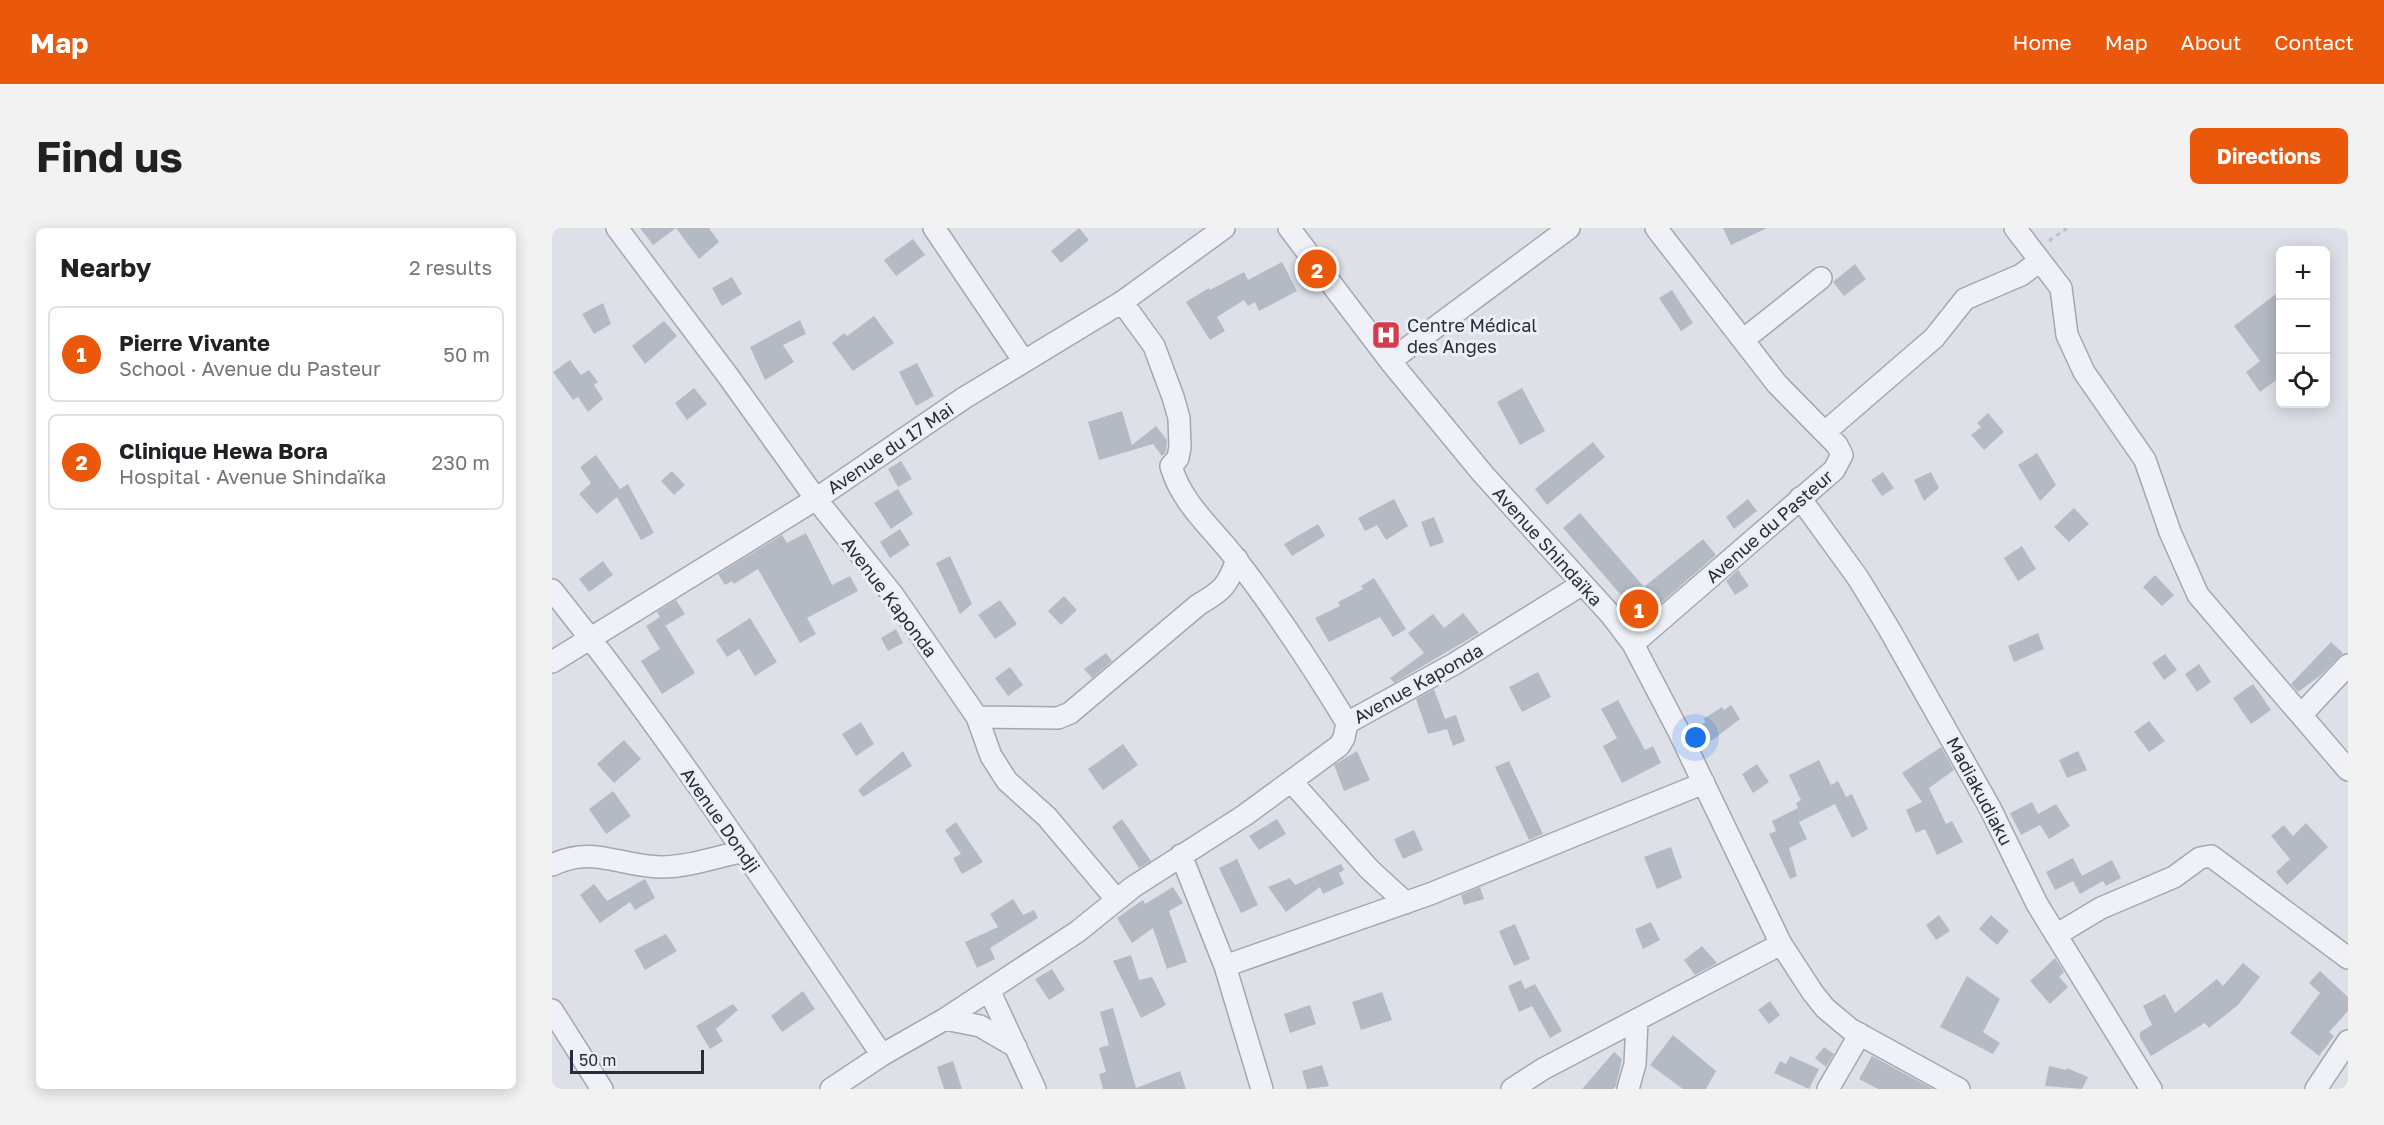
<!DOCTYPE html>
<meta charset="utf-8">
<style>
body{margin:0;font-family:"Golos Text",sans-serif;background:#f2f2f2;color:#202124}
.controls{position:absolute;right:18px;top:18px;display:grid;overflow:hidden;border-radius:9px;box-shadow:0 3px 15px #0003}
.controls button{width:54px;height:54px;display:grid;place-items:center;padding:0;border:0;border-bottom:2px solid #e0e0e0;background:#fff;color:#202124;font:30px sans-serif}
.scale{position:absolute;left:18px;bottom:15px;width:134px;box-sizing:border-box;padding-left:6px;border:3px solid #262e3e;border-top:0;font-size:16px;line-height:21px;white-space:nowrap;color:#262e3e;-webkit-text-stroke:4px #ecf0f5;paint-order:stroke}
.you{position:absolute;left:1144px;top:510px;width:21px;height:21px;margin:-15px;border:4px solid #fff;border-radius:50%;background:#1a73e8;box-shadow:0 0 0 9px #1a73e833}
.badge{display:grid;place-items:center;width:39px;height:39px;border-radius:50%;background:#ea580c;color:#fff;font-size:20px;font-weight:700}
.pin{position:absolute;translate:-50% -50%;border:3px solid #fff;box-shadow:0 2px 6px #0006}
.list{margin:0;padding:0;list-style:none}
h2{display:flex;justify-content:space-between;align-items:center;height:78px;margin:0;padding:0 24px;font-size:26px}
h2 small{font-size:20px;font-weight:400;color:#757577}
.list li{display:grid;grid-template-columns:39px 1fr auto;gap:18px;align-items:center;box-sizing:border-box;height:96px;margin:0 12px 12px;padding:0 12px;border:2px solid #e0e0e0;border-radius:9px}
.list b{display:block;font-size:22px;white-space:nowrap}
.list p{margin:0;font-size:20px;white-space:nowrap;color:#757577}
.list em{font-size:20px;font-style:normal;color:#757577}
.icon{flex:none;width:33px;height:33px;fill:none;stroke:currentColor;stroke-width:2;stroke-linecap:round;stroke-linejoin:round}
.map{position:relative;flex:none;width:1796px;height:861px;overflow:hidden;border-radius:9px}
header{display:flex;align-items:center;gap:36px;box-sizing:border-box;height:84px;padding:0 30px;background:#ea580c;color:#fff}
header strong{font-size:28px}
nav{display:flex;gap:33px;margin-inline-start:auto;font-size:21px}
.intro{display:flex;align-items:center;justify-content:space-between;box-sizing:border-box;height:144px;padding:0 36px}
h1{margin:0;font-size:42px}
.button{padding:15px 27px;border-radius:9px;background:#ea580c;color:#fff;font-size:21px;font-weight:700}
main{display:flex;gap:36px;padding:0 36px}
aside{flex:1;background:#fff;border-radius:9px;box-shadow:0 3px 15px #0003}
.map>svg:first-child{display:block}
.building{fill:#b4bac4}
.lines{fill:none;stroke-linecap:round;stroke-linejoin:round}
.minor-casing{stroke:#a2a8b1;stroke-width:24}
.path{stroke:#bbbec6;stroke-width:3;stroke-dasharray:4.5 4.5;stroke-linecap:butt}
.minor{stroke:#eff1f6;stroke-width:21}
.labels{text-anchor:middle;dominant-baseline:central;stroke-width:6;stroke-linejoin:round;paint-order:stroke}
.poi-label{font-size:18px;fill:#262e3e;stroke:#ecf0f5;text-anchor:start}
.street-label{font-size:18px;fill:#262e3e;stroke:#ecf0f5}
</style>
<header>
<strong>Map</strong>
<nav><a>Home</a><a>Map</a><a>About</a><a>Contact</a></nav>
</header>
<div class="intro"><h1>Find us</h1><a class="button">Directions</a></div>
<main>
<aside>
<h2>Nearby<small>2 results</small></h2>
<ul class="list">
<li><span class="badge">1</span><div><b>Pierre Vivante</b><p>School · Avenue du Pasteur</p></div><em>50 m</em></li>
<li><span class="badge">2</span><div><b>Clinique Hewa Bora</b><p>Hospital · Avenue Shindaïka</p></div><em>230 m</em></li>
</ul>
</aside>
<div class="map">
<svg width="1796" height="861" viewBox="0 0 1796 861">
<rect width="100%" height="100%" fill="#dde1e7"/>
<path class="building" d="M 88,0 L 124,0 L 101,17 Z
M 124,0 L 157,0 L 167,14 L 147,31 Z
M 527,0 L 537,12 L 509,35 L 499,23 Z
M 1171,0 L 1215,0 L 1179,17 Z
M 361,11 L 373,27 L 344,48 L 332,32 Z
M 730,34 L 745,63 L 707,83 L 703,74 L 696,78 L 692,72 L 665,89 L 673,103 L 658,112 L 634,74 L 657,60 L 658,62 L 692,44 L 696,52 Z
M 1303,36 L 1314,51 L 1292,68 L 1281,54 Z
M 180,49 L 190,66 L 170,78 L 160,60 Z
M 1120,62 L 1141,95 L 1129,103 L 1107,70 Z
M 1728,63 L 1728,149 L 1708,164 L 1694,144 L 1708,133 L 1682,98 Z
M 51,75 L 59,96 L 42,106 L 30,86 Z
M 322,88 L 342,115 L 301,143 L 280,115 L 292,105 L 295,108 Z
M 248,92 L 254,106 L 231,117 L 242,134 L 213,152 L 198,119 Z
M 112,93 L 125,108 L 93,136 L 80,118 Z
M 18,132 L 29,147 L 37,142 L 46,154 L 42,157 L 51,171 L 36,184 L 26,169 L 21,172 L 1,144 Z
M 365,135 L 382,168 L 364,178 L 347,144 Z
M 142,160 L 155,176 L 135,192 L 123,175 Z
M 970,160 L 993,203 L 968,217 L 945,174 Z
M 570,183 L 580,217 L 604,198 L 615,212 L 614,224 L 610,228 L 601,216 L 547,232 L 536,194 Z
M 1436,185 L 1452,204 L 1432,222 L 1419,207 L 1429,199 L 1425,195 Z
M 1041,214 L 1053,229 L 995,277 L 983,261 Z
M 1485,225 L 1504,257 L 1488,273 L 1466,237 Z
M 44,227 L 68,261 L 76,256 L 102,305 L 89,312 L 65,269 L 45,286 L 27,266 L 39,255 L 28,239 Z
M 349,233 L 360,251 L 346,259 L 336,241 Z
M 120,243 L 133,257 L 122,267 L 109,253 Z
M 1331,244 L 1342,260 L 1330,268 L 1319,252 Z
M 1379,244 L 1387,260 L 1372,273 L 1362,252 Z
M 346,261 L 361,286 L 339,301 L 322,275 Z
M 842,271 L 856,298 L 834,312 L 825,297 L 813,303 L 806,290 Z
M 1196,271 L 1205,283 L 1182,301 L 1174,289 Z
M 1522,280 L 1537,296 L 1517,314 L 1502,299 Z
M 1028,285 L 1092,359 L 1151,311 L 1164,327 L 1085,396 L 1070,378 L 1075,374 L 1011,300 Z
M 882,289 L 892,314 L 878,319 L 869,294 Z
M 766,296 L 773,308 L 740,328 L 732,316 Z
M 348,301 L 358,317 L 338,330 L 328,314 Z
M 254,305 L 280,357 L 298,348 L 306,363 L 255,390 L 264,406 L 248,415 L 206,341 L 182,356 L 180,353 L 173,357 L 166,346 L 230,307 L 235,315 Z
M 1470,318 L 1484,341 L 1466,353 L 1452,330 Z
M 398,328 L 420,376 L 408,386 L 384,335 Z
M 51,333 L 61,347 L 37,364 L 27,351 Z
M 1186,342 L 1197,358 L 1183,367 L 1174,353 Z
M 1603,347 L 1622,367 L 1610,378 L 1591,359 Z
M 822,350 L 854,401 L 841,409 L 828,389 L 777,414 L 763,390 L 788,378 L 786,374 L 811,361 L 809,358 Z
M 512,368 L 525,382 L 509,397 L 496,383 Z
M 124,372 L 133,386 L 113,398 L 105,384 Z
M 448,372 L 465,396 L 443,411 L 426,387 Z
M 911,385 L 927,405 L 842,455 L 838,450 L 872,425 L 856,405 L 881,386 L 892,400 Z
M 108,389 L 143,445 L 110,466 L 89,433 L 108,421 L 94,398 Z
M 198,390 L 225,434 L 203,448 L 187,421 L 175,429 L 164,412 Z
M 344,401 L 351,415 L 336,423 L 329,410 Z
M 1486,405 L 1492,421 L 1462,434 L 1456,418 Z
M 1779,414 L 1791,425 L 1769,447 L 1746,464 L 1739,456 Z
M 554,425 L 560,433 L 540,450 L 532,441 Z
M 1613,426 L 1625,442 L 1612,452 L 1600,435 Z
M 1647,436 L 1659,454 L 1645,464 L 1633,446 Z
M 458,439 L 471,457 L 456,468 L 443,450 Z
M 986,444 L 999,469 L 970,484 L 957,459 Z
M 1701,456 L 1719,482 L 1699,496 L 1681,470 Z
M 882,461 L 893,491 L 904,487 L 913,513 L 901,518 L 895,501 L 876,506 L 864,471 Z
M 1066,472 L 1093,522 L 1101,518 L 1109,535 L 1070,555 L 1051,518 L 1065,510 L 1049,481 Z
M 1179,477 L 1188,491 L 1159,513 L 1149,497 L 1154,494 L 1151,491 L 1170,479 L 1172,482 Z
M 1597,493 L 1613,513 L 1597,524 L 1582,504 Z
M 309,494 L 322,516 L 304,528 L 290,506 Z
M 72,512 L 89,531 L 62,555 L 45,536 Z
M 571,516 L 586,537 L 551,562 L 536,541 Z
M 1389,519 L 1402,542 L 1377,560 L 1394,596 L 1400,593 L 1411,614 L 1385,627 L 1373,601 L 1364,605 L 1354,582 L 1370,574 L 1350,545 Z
M 351,523 L 360,538 L 311,569 L 306,562 Z
M 805,523 L 818,552 L 792,563 L 782,537 Z
M 1526,523 L 1535,542 L 1515,550 L 1507,532 Z
M 1267,532 L 1279,557 L 1286,553 L 1294,569 L 1300,566 L 1316,601 L 1300,610 L 1283,576 L 1247,594 L 1255,611 L 1237,620 L 1245,648 L 1238,651 L 1217,606 L 1224,603 L 1220,593 L 1246,580 L 1244,575 L 1249,572 L 1237,547 Z
M 957,533 L 991,606 L 977,612 L 943,539 Z
M 1205,536 L 1217,554 L 1201,565 L 1190,546 Z
M 61,563 L 79,588 L 54,606 L 37,581 Z
M 1480,574 L 1486,586 L 1504,576 L 1518,598 L 1497,611 L 1488,597 L 1469,607 L 1458,585 Z
M 570,591 L 599,633 L 587,640 L 560,599 Z
M 725,591 L 734,606 L 707,622 L 697,608 Z
M 404,594 L 431,634 L 410,646 L 401,630 L 409,626 L 393,602 Z
M 1754,595 L 1776,619 L 1735,657 L 1724,644 L 1738,631 L 1719,608 L 1732,597 L 1741,608 Z
M 862,602 L 871,622 L 851,631 L 842,611 Z
M 1119,619 L 1130,650 L 1105,661 L 1092,629 Z
M 1521,630 L 1530,648 L 1560,632 L 1569,650 L 1554,658 L 1551,653 L 1528,666 L 1521,653 L 1503,662 L 1494,644 Z
M 685,631 L 706,677 L 689,685 L 667,640 Z
M 789,636 L 792,642 L 787,645 L 792,656 L 771,666 L 768,659 L 734,684 L 716,659 L 738,650 L 743,657 Z
M 93,651 L 103,670 L 83,682 L 78,674 L 48,695 L 28,667 L 42,656 L 55,673 Z
M 621,659 L 631,675 L 617,683 L 635,734 L 615,741 L 601,700 L 580,715 L 565,690 L 591,672 L 593,676 Z
M 928,659 L 932,671 L 912,677 L 909,667 Z
M 461,671 L 471,687 L 482,682 L 486,690 L 438,720 L 443,731 L 425,740 L 413,714 L 446,699 L 438,686 Z
M 1387,687 L 1398,703 L 1384,712 L 1374,697 Z
M 1439,687 L 1457,703 L 1445,717 L 1427,701 Z
M 1099,694 L 1108,712 L 1091,721 L 1083,701 Z
M 963,696 L 978,731 L 962,738 L 947,703 Z
M 114,706 L 125,723 L 93,742 L 82,722 Z
M 1150,718 L 1165,735 L 1143,747 L 1132,732 Z
M 579,727 L 587,752 L 600,749 L 614,777 L 589,790 L 561,733 Z
M 1503,730 L 1512,744 L 1507,749 L 1516,759 L 1498,776 L 1478,753 Z
M 1691,735 L 1708,749 L 1686,777 L 1657,800 L 1653,795 L 1599,828 L 1588,810 L 1588,804 L 1600,797 L 1591,778 L 1613,766 L 1623,785 L 1665,751 L 1671,758 Z
M 500,741 L 513,762 L 497,772 L 483,751 Z
M 1768,743 L 1796,769 L 1796,783 L 1777,804 L 1782,808 L 1767,828 L 1738,805 L 1768,765 L 1757,755 Z
M 1415,748 L 1448,771 L 1431,804 L 1448,815 L 1441,826 L 1388,799 Z
M 969,752 L 973,761 L 983,756 L 1010,803 L 998,810 L 980,778 L 967,784 L 956,758 Z
M 251,763 L 263,781 L 230,804 L 219,788 Z
M 830,764 L 840,792 L 809,802 L 800,774 Z
M 1218,773 L 1228,787 L 1217,796 L 1206,782 Z
M 181,776 L 186,782 L 164,801 L 171,813 L 158,821 L 144,798 Z
M 758,777 L 764,796 L 738,805 L 732,786 Z
M 561,780 L 584,860 L 628,843 L 634,861 L 551,861 L 547,846 L 554,844 L 547,820 L 557,817 L 548,784 Z
M 1121,807 L 1164,843 L 1154,861 L 1131,861 L 1098,837 Z
M 1272,819 L 1282,826 L 1274,839 L 1263,830 Z
M 1062,824 L 1070,831 L 1064,858 L 1061,861 L 1030,861 Z
M 1238,828 L 1267,841 L 1257,861 L 1222,845 L 1228,833 L 1234,836 Z
M 1320,828 L 1381,861 L 1326,861 L 1307,851 Z
M 401,833 L 410,861 L 392,861 L 385,839 Z
M 770,837 L 777,858 L 755,861 L 750,843 Z
M 1497,838 L 1514,842 L 1515,840 L 1536,849 L 1530,861 L 1493,858 Z"/>
<g class="lines">
<g class="minor-casing">
<path id="minor" d="M 65,0 L 176,148 L 264,271 L 341,367 L 425,489 L 439,528 L 455,553 L 495,589 L 564,671
M 382,0 L 471,132
M 737,0 L 838,133 L 931,246 L 1059,387 L 1081,416 L 1127,504 L 1229,716 L 1261,765 L 1273,780 L 1298,801 L 1407,861
M 1463,0 L 1509,60 L 1515,107 L 1532,144 L 1593,232 L 1618,304 L 1646,367 L 1796,542
M 570,74 L 602,118 L 621,169 L 627,190 L 628,219 L 626,230 L 619,238 C 629,275 662,302 684,331 C 724,383 761,439 795,495
M 1191,112 L 1269,50
M 838,133 L 1017,0
M 1273,204 L 1382,110 L 1413,71 L 1469,47 L 1488,33
M 1248,270 L 1306,350 L 1336,399 L 1438,580 L 1485,676 L 1599,861
M 0,362 C 119,510 223,670 330,827
M 1081,416 L 1282,242 L 1290,227 L 1285,217 L 1225,156 L 1104,0
M 0,434 L 264,271 L 412,170 L 570,74 L 672,0
M 1749,487 L 1796,437
M 425,489 L 506,490 L 518,485 L 646,377 C 670,363 676,358 685,331
M 739,553 L 817,641 L 854,675
M 629,627 L 673,738 L 710,861
M 0,637 C 41,617 66,638 109,639 C 136,639 165,629 192,623
M 1504,707 L 1549,680 L 1622,649 L 1648,630 L 1659,628 L 1796,730
M 673,738 L 878,666 L 1152,555
M 437,762 L 483,861
M 0,782 L 50,861
M 393,791 L 428,798 L 464,819
M 279,861 L 330,827 L 393,791 L 525,704 L 581,659 L 693,587 L 787,518 L 792,510 L 795,495 L 902,436 L 1029,357
M 960,861 L 991,841 L 1229,716
M 1076,861 L 1083,836 L 1085,793
M 1276,861 L 1308,806
M 1764,861 L 1796,813"/>
</g>
<path class="path" d="M 1497,13 L 1515,0"/>
<use href="#minor" class="minor"/>
</g>
<defs>
<g id="hospital-square" transform="scale(1.5)"><rect x="-9" y="-9" width="18" height="18" rx="4" fill="#d23c4f" stroke="#ecf0f5"/><path d="M-5-5h3v3.5h4V-5h3V5h-3V1.5h-4V5h-3Z" fill="#fff"/></g>
</defs>
<g fill-rule="evenodd">
<use href="#hospital-square" x="834" y="107"/>
</g>
<g class="labels">
<g class="poi-label">
<text x="855" y="97">Centre Médical<tspan x="855" dy="21">des Anges</tspan></text>
</g>
<g class="street-label">
<text transform="translate(338 220) rotate(-34)">Avenue du 17 Mai</text>
<text transform="translate(1217 298) rotate(-41)">Avenue du Pasteur</text>
<text transform="translate(996 318) rotate(48)">Avenue Shindaïka</text>
<text transform="translate(338 369) rotate(53)">Avenue Kaponda</text>
<text transform="translate(866 455) rotate(-29)">Avenue Kaponda</text>
<text transform="translate(1428 563) rotate(62)">Madiakudiaku</text>
<text transform="translate(169 592) rotate(55)">Avenue Dondji</text>
</g>
</g>
</svg>
<div class="controls">
<button>+</button>
<button>−</button>
<button><svg class="icon" aria-label="locate" viewBox="0 0 24 24"><circle cx="12" cy="12" r="6"/><path d="M12 2v4M12 18v4M2 12h4M18 12h4"/></svg></button>
</div>
<div class="scale">50 m</div>
<div class="you"></div>
<div class="pin badge" style="left:1087px;top:381px">1</div>
<div class="pin badge" style="left:765px;top:41px">2</div>
</div>
</main>
